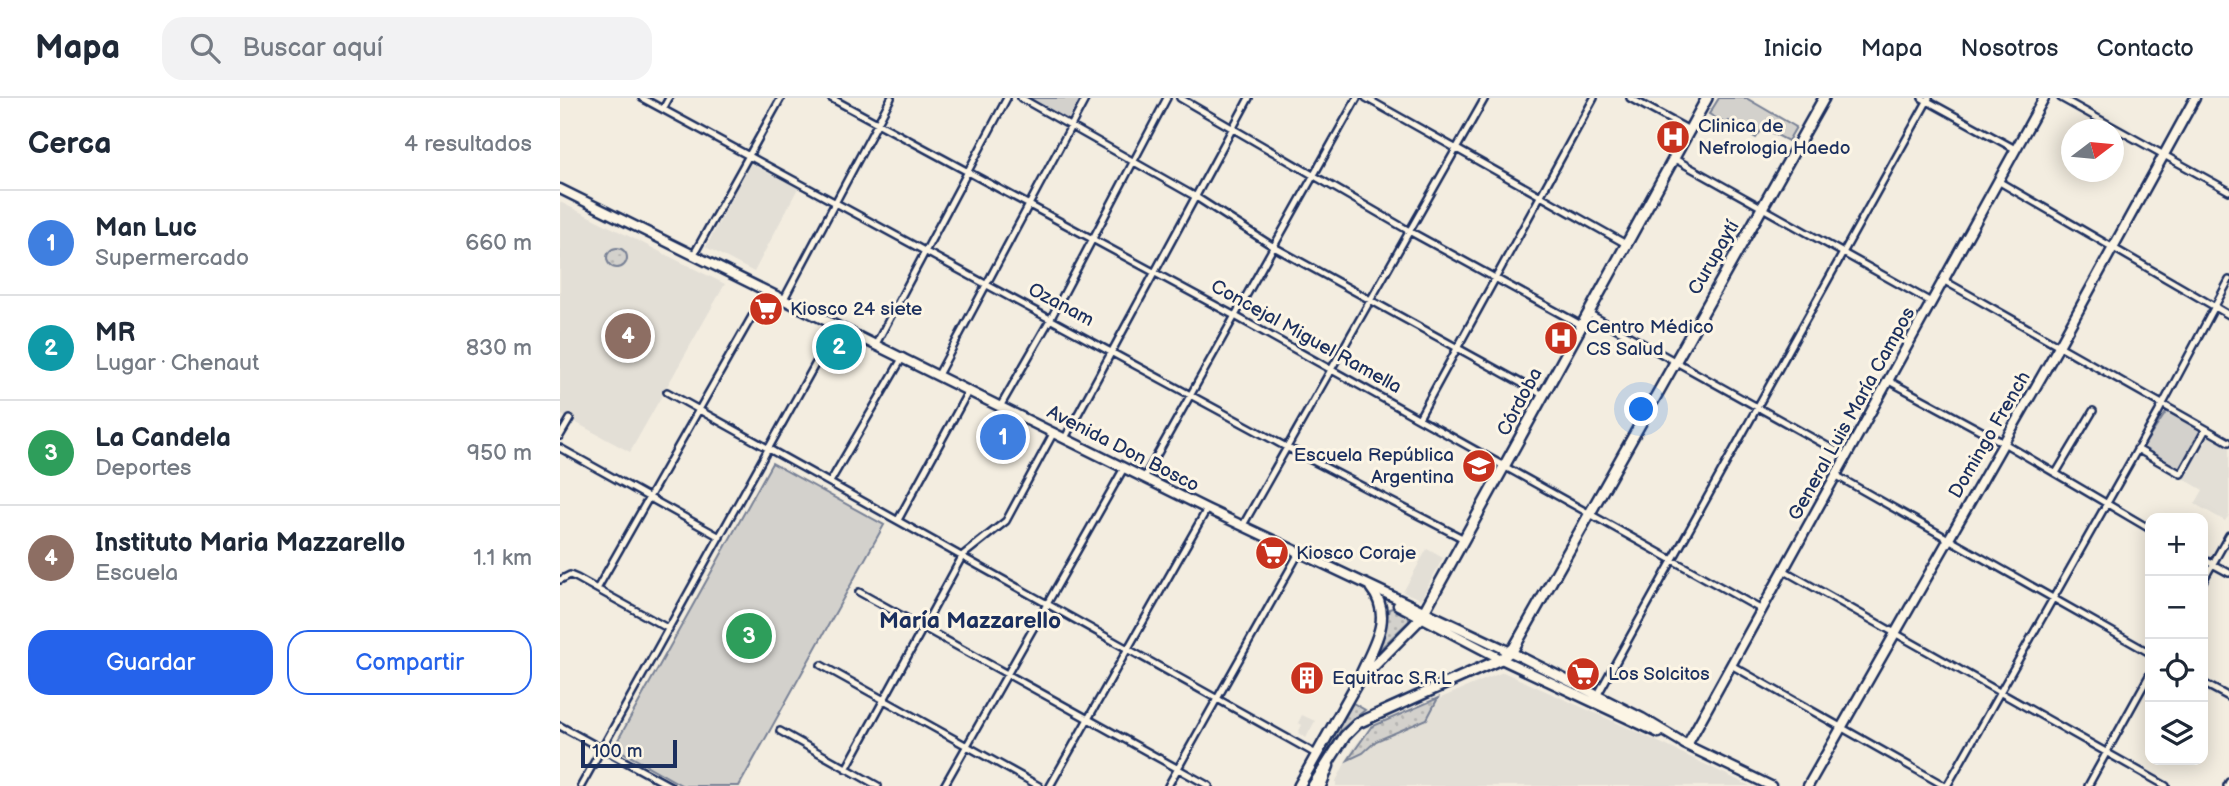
<!DOCTYPE html>
<html lang="es">
<meta charset="utf-8">
<style>
body{margin:0;font-family:"Balsamiq Sans",sans-serif;background:#f2f2f3;color:#1f2937}
.controls{position:absolute;right:21px;bottom:21px;display:grid;overflow:hidden;border-radius:14px;box-shadow:0 4px 18px #0003}
.controls button{width:63px;height:63px;display:grid;place-items:center;padding:0;border:0;border-bottom:2px solid #e0e1e3;background:#fff;color:#1f2937;font:35px sans-serif}
.compass{position:absolute;left:1501px;top:21px;width:63px;height:63px;border-radius:50%;background:#fff;box-shadow:0 4px 18px #0003;rotate:74deg}
.scale{position:absolute;left:21px;bottom:18px;width:96px;box-sizing:border-box;padding-left:7px;border:4px solid #1b2f5e;border-top:0;font-size:19px;line-height:24px;white-space:nowrap;color:#1b2f5e;-webkit-text-stroke:5px #fcf5e5;paint-order:stroke}
.you{position:absolute;left:1082px;top:312px;width:24px;height:24px;margin:-18px;border:5px solid #fff;border-radius:50%;background:#1a73e8;box-shadow:0 0 0 10px #1a73e833}
.badge{display:grid;place-items:center;width:46px;height:46px;border-radius:50%;background:#2563eb;color:#fff;font-size:23px;font-weight:700}
.pin{position:absolute;translate:-50% -50%;border:4px solid #fff;box-shadow:0 2px 7px #0006}
.list{margin:0;padding:0;list-style:none}
h2{display:flex;justify-content:space-between;align-items:center;height:91px;margin:0;padding:0 28px;font-size:30px}
h2 small{font-size:23px;font-weight:400;color:#747a83}
.list li{display:grid;grid-template-columns:46px 1fr auto;gap:21px;align-items:center;box-sizing:border-box;height:105px;padding:0 28px;border-top:2px solid #e0e1e3}
.list b{display:block;font-size:26px;white-space:nowrap}
.list p{margin:0;font-size:23px;white-space:nowrap;color:#747a83}
.list em{font-size:23px;font-style:normal;color:#747a83}
.actions{display:flex;gap:14px;padding:21px 28px}
.actions a{flex:1;padding:16px 0;border:2px solid #2563eb;border-radius:21px;text-align:center;font-size:24px;color:#2563eb}
.actions .main{background:#2563eb;color:#fff}
.icon{flex:none;width:38px;height:38px;fill:none;stroke:currentColor;stroke-width:2;stroke-linecap:round;stroke-linejoin:round}
.map{position:relative;flex:none;width:1669px;height:688px;overflow:hidden}
header{display:flex;align-items:center;gap:42px;box-sizing:border-box;height:98px;padding:0 35px;background:#fff;border-bottom:2px solid #e0e1e3}
header strong{font-size:33px}
nav{display:flex;gap:38px;margin-inline-start:auto;font-size:24px}
.search{width:490px;height:63px;background:#f2f2f3;display:flex;align-items:center;gap:18px;box-sizing:border-box;padding:0 24px;border-radius:21px;color:#747a83;font-size:26px}
main{display:flex}
aside{flex:1;background:#fff}
.map>svg:first-child{display:block}
.built{fill:#e3dfd6}
.grass{fill:url(#grass-dots);stroke:#778095;stroke-width:2}
.park{fill:#d3d1cc;stroke:#778095;stroke-width:2}
.lines{fill:none;stroke-linecap:round;stroke-linejoin:round}
.street-casing{stroke:#1b2f5e;stroke-width:10}
.secondary-casing{stroke:#1b2f5e;stroke-width:13}
.primary-casing{stroke:#1b2f5e;stroke-width:14}
.street{stroke:#fcf5e5;stroke-width:5}
.secondary{stroke:#fcf5e5;stroke-width:8}
.primary{stroke:#fcf5e5;stroke-width:9}
.labels{text-anchor:middle;dominant-baseline:central;stroke-width:6;stroke-linejoin:round;paint-order:stroke}
.poi-label{font-size:19px;fill:#1b2f5e;stroke:#fcf5e5;text-anchor:start}
.street-label{font-size:19px;fill:#1b2f5e;stroke:#fcf5e5}
.quarter-label{font-size:23px;font-weight:bold;fill:#1b2f5e;stroke:#fcf5e5}
</style>
<header>
<strong>Mapa</strong>
<div class="search"><svg class="icon" aria-label="search" viewBox="0 0 24 24"><circle cx="10" cy="10" r="6"/><path d="M15 15l6 6"/></svg>Buscar aquí</div>
<nav><a>Inicio</a><a>Mapa</a><a>Nosotros</a><a>Contacto</a></nav>
</header>
<main>
<aside>
<h2>Cerca<small>4 resultados</small></h2>
<ul class="list">
<li><span class="badge" style="background:#3f7fe0">1</span><div><b>Man Luc</b><p>Supermercado</p></div><em>660 m</em></li>
<li><span class="badge" style="background:#0f9aa8">2</span><div><b>MR</b><p>Lugar · Chenaut</p></div><em>830 m</em></li>
<li><span class="badge" style="background:#2e9e5b">3</span><div><b>La Candela</b><p>Deportes</p></div><em>950 m</em></li>
<li><span class="badge" style="background:#8d6e63">4</span><div><b>Instituto Maria Mazzarello</b><p>Escuela</p></div><em>1.1 km</em></li>
</ul>
<div class="actions"><a class="main">Guardar</a><a>Compartir</a></div>
</aside>
<div class="map">
<svg width="1669" height="688" viewBox="0 0 1669 688">
<defs>
<pattern id="grass-dots" width="8" height="8" patternUnits="userSpaceOnUse" patternTransform="scale(1.75)"><rect width="8" height="8" fill="#d3d1cc"/><path d="M2 2h.1M6 6h.1" fill="none" stroke="#b5b4b2" stroke-width="1.8" stroke-linecap="round"/></pattern>
</defs>
<rect width="100%" height="100%" fill="#f3ede0"/>
<filter id="ink" filterUnits="userSpaceOnUse"><feTurbulence type="fractalNoise" baseFrequency=".0143" numOctaves="2"/><feDisplacementMap in="SourceGraphic" scale="14" xChannelSelector="R" yChannelSelector="G"/><feConvolveMatrix kernelMatrix="1 2 1 2 8 2 1 2 1" color-interpolation-filters="sRGB"/></filter>
<g filter="url(#ink)">
<path class="built" d="M 190,65 L 238,90 L 194,174 L 146,149 Z
M 0,104 L 165,186 L 70,354 L 0,316 Z
M 1648,338 L 1669,349 L 1669,417 L 1665,423 L 1635,406 L 1643,392 L 1624,381 Z
M 867,451 L 883,460 L 861,501 L 843,494 Z
M 943,574 L 1082,636 L 1190,688 L 776,688 L 776,683 L 793,650 L 811,629 Z
M 742,617 L 755,623 L 746,640 L 738,635 L 742,627 L 738,625 Z"/>
<path class="grass" d="M47 160a10 10 0 1 1 20 0a10 10 0 1 1-20 0Z
M 832,510 L 849,519 L 849,523 L 813,558 L 824,533 L 829,511 Z
M 878,600 L 867,621 L 816,643 L 803,655 L 788,662 L 811,629 Z
M 793,605 L 805,612 L 781,632 L 746,688 Z"/>
<path class="park" d="M 461,0 L 526,0 L 511,28 Z
M 1159,0 L 1186,0 L 1236,29 L 1228,43 L 1203,30 L 1196,40 L 1169,23 L 1166,26 L 1149,16 Z
M 1607,313 L 1642,333 L 1620,372 L 1582,350 Z
M 212,365 L 324,427 L 179,688 L 123,688 L 54,649 Z"/>
<g class="lines">
<g class="street-casing">
<path id="street" d="M 82,0 L 728,350 L 904,441
M 271,0 L 675,218 L 1202,512
M 461,0 L 636,99 L 714,149 L 983,297
M 620,0 L 851,134 L 1021,227
M 806,0 L 1066,146
M 1070,0 L 1129,32
M 1362,0 L 1455,51
M 1501,0 L 1669,93
M 103,11 L 109,0
M 1113,60 L 1371,204
M 1438,83 L 1669,217
M 134,156 L 221,0
M 1383,182 L 1669,344
M 224,201 L 331,0
M 1028,215 L 1287,359
M 316,246 L 447,0
M 378,277 L 526,0
M 1329,283 L 1442,344 L 1590,431
M 107,294 L 756,656
M 441,307 L 491,220 L 607,0
M 859,320 L 1034,0
M 0,338 L 10,321
M 505,340 L 689,0
M 0,350 L 160,439
M 1577,351 L 1621,376 L 1646,331
M 1496,375 L 1533,313
M 1277,378 L 1590,555
M 584,380 L 797,0
M 270,384 L 343,259
M 338,422 L 409,292
M 683,427 L 925,0
M 1643,461 L 1669,475
M 1225,473 L 1606,688
M 0,482 L 10,477 L 17,480 L 109,531
M 1643,483 L 1669,437
M 37,491 L 207,192
M 299,494 L 649,688
M 261,567 L 479,688
M 1171,567 L 1385,688
M 1643,585 L 1669,599
M 1037,598 L 1369,0
M 0,628 L 110,688
M 220,633 L 318,688
M 286,671 L 403,457 L 446,423 L 494,334
M 21,688 L 277,227
M 384,688 L 564,370
M 490,688 L 647,411
M 608,688 L 739,455
M 1387,688 L 1598,315 L 1669,182
M 1528,688 L 1590,576
M 1667,688 L 1669,684"/>
</g>
<g class="secondary-casing">
<path id="secondary" d="M 0,91 L 647,411 L 959,558 L 1082,620 L 1127,647
M 838,507 L 941,561 L 1099,635
M 1124,646 L 1211,688
M 1127,647 L 1484,0
M 761,688 L 769,668
M 1248,688 L 1499,248 L 1635,0"/>
</g>
<g class="primary-casing">
<path id="primary" d="M 801,576 C 814,547 834,518 811,490
M 739,688 L 797,585 L 860,521 L 1147,0
M 753,688 L 785,638 L 798,625 L 941,561 L 954,550 L 1264,0"/>
</g>
<use href="#street" class="street"/>
<use href="#secondary" class="secondary"/>
<use href="#primary" class="primary"/>
</g>
</g>
<defs>
<g id="hospital-disc" transform="scale(1.75)"><circle r="9.5" fill="#c8321e" stroke="#fcf5e5"/><path d="M-5-5h3v3.5h4V-5h3V5h-3V1.5h-4V5h-3Z" fill="#fff"/></g>
<g id="supermarket-disc" transform="scale(1.75)"><circle r="9.5" fill="#c8321e" stroke="#fcf5e5"/><path d="M-6-5.5h2.5l.6 2H6L4.5 2H-2.5L-4.4-4H-6ZM-1.5 3.2a1.3 1.3 0 1 0 .1 0ZM3 3.2a1.3 1.3 0 1 0 .1 0Z" fill="#fff"/></g>
<g id="school-disc" transform="scale(1.75)"><circle r="9.5" fill="#c8321e" stroke="#fcf5e5"/><path d="M0-5L7-2L0 1L-7-2ZM-4 1L0 2.5L4 1V4Q0 6-4 4Z" fill="#fff"/></g>
<g id="building-disc" transform="scale(1.75)"><circle r="9.5" fill="#c8321e" stroke="#fcf5e5"/><path d="M-4-6H4V6H1V3H-1V6H-4ZM-2.5-4.3h1.7v1.8h-1.7ZM.8-4.3h1.7v1.8H.8ZM-2.5-1h1.7V.8h-1.7ZM.8-1h1.7V.8H.8Z" fill="#fff"/></g>
</defs>
<g fill-rule="evenodd">
<use href="#hospital-disc" x="1113" y="39"/>
<use href="#supermarket-disc" x="206" y="211"/>
<use href="#hospital-disc" x="1001" y="240"/>
<use href="#school-disc" x="919" y="368"/>
<use href="#supermarket-disc" x="712" y="455"/>
<use href="#supermarket-disc" x="1023" y="576"/>
<use href="#building-disc" x="747" y="580"/>
</g>
<g class="labels">
<g class="poi-label">
<text x="1138" y="28">Clinica de<tspan x="1138" dy="22">Nefrologia Haedo</tspan></text>
<text x="230" y="211">Kiosco 24 siete</text>
<text x="1026" y="229">Centro Médico<tspan x="1026" dy="22">CS Salud</tspan></text>
<text x="894" y="357" text-anchor="end">Escuela República<tspan x="894" dy="22">Argentina</tspan></text>
<text x="736" y="455">Kiosco Coraje</text>
<text x="1048" y="576">Los Solcitos</text>
<text x="772" y="580">Equitrac S.R.L</text>
</g>
<g class="street-label">
<text transform="translate(1154 160) rotate(-60)">Curupaytí</text>
<text transform="translate(501 207) rotate(28)">Ozanam</text>
<text transform="translate(746 239) rotate(29)">Concejal Miguel Ramella</text>
<text transform="translate(960 304) rotate(-62)">Córdoba</text>
<text transform="translate(1292 316) rotate(-61)">General Luis María Campos</text>
<text transform="translate(1430 337) rotate(-60)">Domingo French</text>
<text transform="translate(563 351) rotate(27)">Avenida Don Bosco</text>
</g>
<g class="quarter-label">
<text x="410" y="523">María Mazzarello</text>
</g>
</g>
</svg>
<div class="controls">
<button>+</button>
<button>−</button>
<button><svg class="icon" aria-label="locate" viewBox="0 0 24 24"><circle cx="12" cy="12" r="6"/><path d="M12 2v4M12 18v4M2 12h4M18 12h4"/></svg></button>
<button><svg class="icon" aria-label="layers" viewBox="0 0 24 24"><path d="M12 4l9 5-9 5-9-5zM3 14l9 5 9-5"/></svg></button>
</div>
<svg class="compass" viewBox="-18 -18 36 36"><path d="M0-13l5 13h-10z" fill="#e53935"/><path d="M0 13l5-13h-10z" fill="#747a83"/></svg>
<div class="scale">100 m</div>
<div class="you"></div>
<div class="pin badge" style="left:443px;top:339px;background:#3f7fe0">1</div>
<div class="pin badge" style="left:279px;top:249px;background:#0f9aa8">2</div>
<div class="pin badge" style="left:189px;top:538px;background:#2e9e5b">3</div>
<div class="pin badge" style="left:68px;top:238px;background:#8d6e63">4</div>
</div>
</main>
